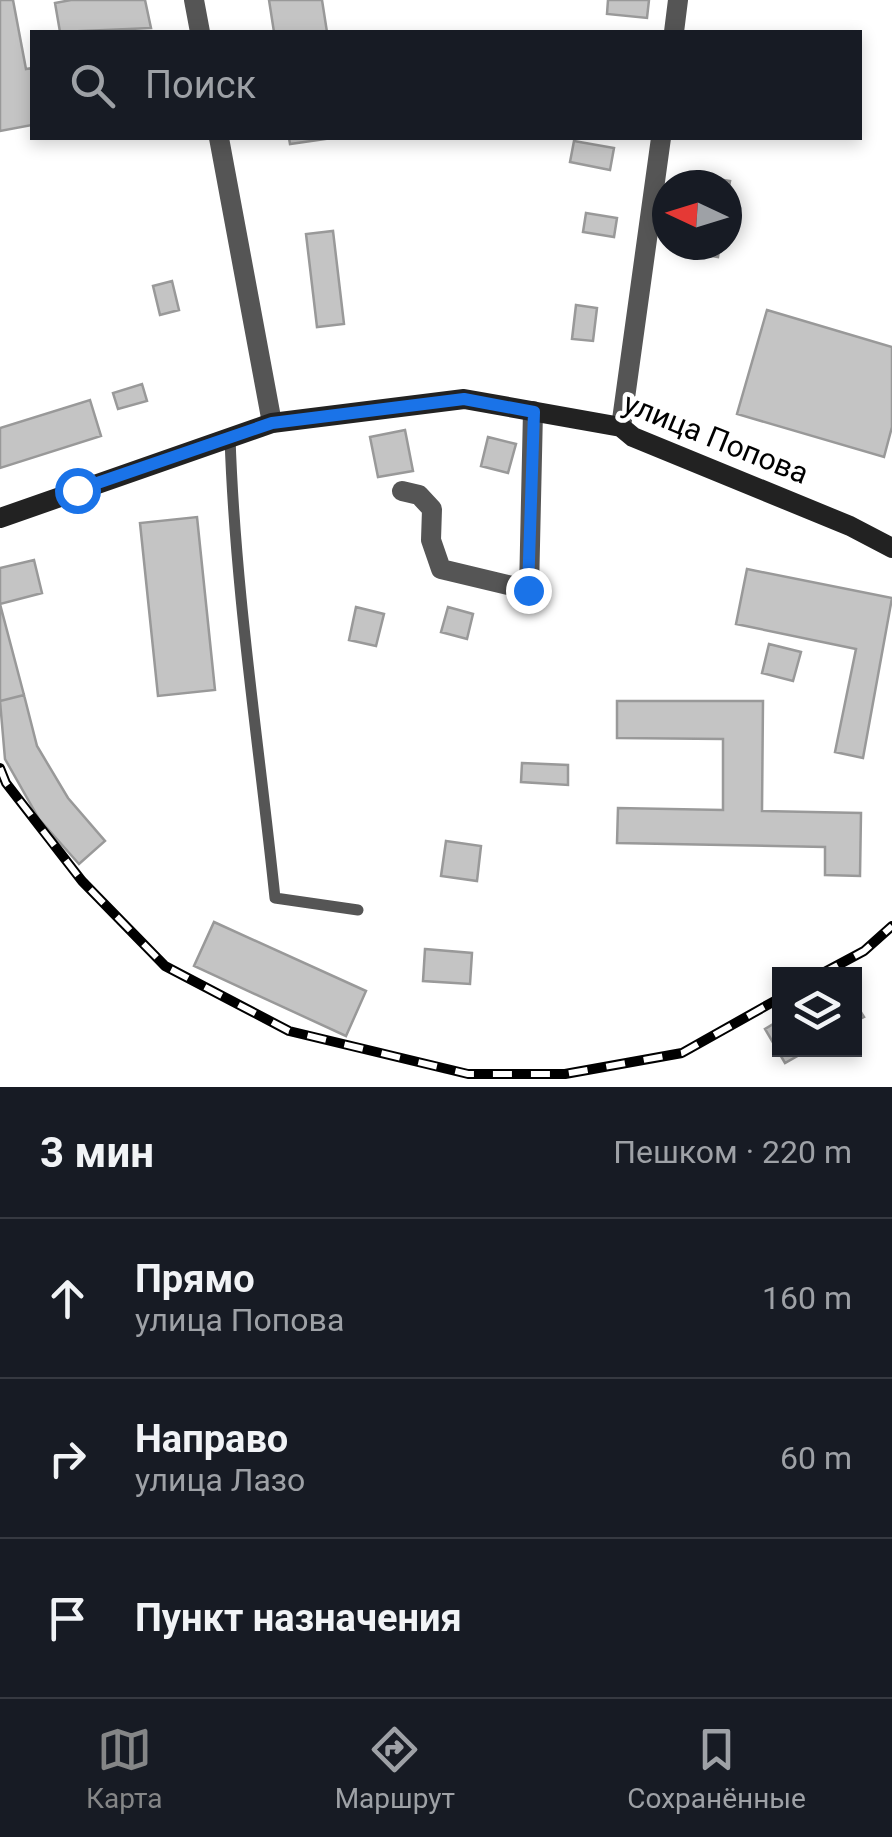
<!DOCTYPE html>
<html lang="ru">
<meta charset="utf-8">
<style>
body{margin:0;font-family:Roboto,sans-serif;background:#20242c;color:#f1f3f6}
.controls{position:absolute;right:30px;bottom:30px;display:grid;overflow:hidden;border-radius:0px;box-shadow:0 5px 15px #0003}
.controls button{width:90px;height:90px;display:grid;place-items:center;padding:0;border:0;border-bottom:2px solid #363941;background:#171b24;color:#f1f3f6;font:50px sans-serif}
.compass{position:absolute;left:652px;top:170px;width:90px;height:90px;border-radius:50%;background:#171b24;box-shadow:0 5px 15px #0003;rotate:274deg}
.stop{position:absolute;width:30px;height:30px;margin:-22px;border:8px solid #1a73e8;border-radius:50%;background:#fff}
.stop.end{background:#1a73e8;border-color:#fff;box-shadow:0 2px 10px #0008}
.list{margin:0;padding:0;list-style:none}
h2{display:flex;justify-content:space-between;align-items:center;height:130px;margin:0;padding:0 40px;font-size:42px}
h2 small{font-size:32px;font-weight:400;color:#9ea1a6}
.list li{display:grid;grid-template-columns:65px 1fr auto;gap:30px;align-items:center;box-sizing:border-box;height:160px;padding:0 40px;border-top:2px solid #363941}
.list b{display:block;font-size:38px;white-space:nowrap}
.list p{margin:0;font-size:32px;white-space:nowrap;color:#9ea1a6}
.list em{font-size:32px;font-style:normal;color:#9ea1a6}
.icon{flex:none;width:55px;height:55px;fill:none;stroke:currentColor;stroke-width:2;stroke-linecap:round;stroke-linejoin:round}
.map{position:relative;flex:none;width:892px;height:1087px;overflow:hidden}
.search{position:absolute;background:#171b24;box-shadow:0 5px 15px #0003;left:30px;right:30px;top:30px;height:110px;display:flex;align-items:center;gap:25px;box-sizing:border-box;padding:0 35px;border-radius:0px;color:#9ea1a6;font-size:38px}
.sheet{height:610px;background:#171b24}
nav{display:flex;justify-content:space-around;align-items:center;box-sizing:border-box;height:140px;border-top:2px solid #363941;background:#171b24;font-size:28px;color:#9ea1a6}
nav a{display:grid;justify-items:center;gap:5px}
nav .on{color:#858687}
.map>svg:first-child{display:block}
.building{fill:#c4c4c4;stroke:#999;stroke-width:2.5}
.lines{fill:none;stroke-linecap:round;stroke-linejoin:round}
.lane{stroke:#555;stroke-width:11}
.street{stroke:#555;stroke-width:20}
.secondary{stroke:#222;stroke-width:20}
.rail-casing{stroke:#000;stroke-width:10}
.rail{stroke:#fff;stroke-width:6;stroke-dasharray:19;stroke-linecap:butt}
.route{stroke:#1a73e8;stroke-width:12}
.labels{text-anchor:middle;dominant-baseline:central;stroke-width:9;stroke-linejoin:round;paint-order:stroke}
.street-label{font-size:30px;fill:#000;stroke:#fff}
</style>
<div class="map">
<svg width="892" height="1087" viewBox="0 0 892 1087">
<rect width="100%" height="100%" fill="#fff"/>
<path class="building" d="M 0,0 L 13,0 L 26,69 L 32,68 L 32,125 L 0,131 Z
M 71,0 L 145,0 L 151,28 L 60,32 L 55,3 Z
M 269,0 L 322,0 L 327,32 L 274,32 Z
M 608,0 L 649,0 L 647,18 L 607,14 Z
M 289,138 L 332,138 L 290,144 Z
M 574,141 L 614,148 L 610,170 L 570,162 Z
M 711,178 L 730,181 L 727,198 L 727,185 L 710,185 Z
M 586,213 L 617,218 L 614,237 L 583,232 Z
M 333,231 L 344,324 L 317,327 L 306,234 Z
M 700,245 L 720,245 L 718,257 L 699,254 Z
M 172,281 L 179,310 L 160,315 L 153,286 Z
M 576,305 L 597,308 L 593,341 L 572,339 Z
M 767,310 L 892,347 L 892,427 L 884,457 L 737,414 Z
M 142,384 L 147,401 L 118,409 L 113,393 Z
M 90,400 L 101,436 L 0,468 L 0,428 Z
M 405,430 L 413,471 L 378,477 L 370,437 Z
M 488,437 L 516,444 L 508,473 L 481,466 Z
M 197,517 L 215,690 L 158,696 L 140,523 Z
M 34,560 L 42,593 L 0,604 L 0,568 Z
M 747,569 L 892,598 L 863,758 L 835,752 L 856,649 L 736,624 Z
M 0,604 L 24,695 L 0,701 Z
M 356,607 L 384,614 L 376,646 L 349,640 Z
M 448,607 L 473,614 L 467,639 L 441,632 Z
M 769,644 L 801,652 L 793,681 L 762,673 Z
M 24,695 L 37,746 L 68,798 L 105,841 L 79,864 L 39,819 L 5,759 L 0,701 Z
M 617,701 L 763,701 L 762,811 L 861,813 L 860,876 L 825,875 L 825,847 L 617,843 L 618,808 L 723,810 L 723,739 L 617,738 Z
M 522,763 L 568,765 L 568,785 L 521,782 Z
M 446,841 L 481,846 L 477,881 L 441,876 Z
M 214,922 L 366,991 L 346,1036 L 194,966 Z
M 425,949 L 472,953 L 470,984 L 423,981 Z
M 854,1001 L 864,1017 L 854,1022 Z
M 780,1020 L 780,1050 L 808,1050 L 785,1063 L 765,1029 Z"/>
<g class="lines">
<path class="lane" d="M 230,437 C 235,591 259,744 275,898 L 358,910"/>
<path class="street" d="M 194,0 L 200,32
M 674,32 L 678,0
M 219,138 L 272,423
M 621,427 L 661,138
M 402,491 L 419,495 L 432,509 L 431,540 L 441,569 L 529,590 L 533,411"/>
<path class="secondary" d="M 0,518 L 272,423 L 464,399 L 621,427 L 633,437 L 850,526 L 892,548"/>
<g class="rail-casing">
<path id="rail" d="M 0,768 L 6,783 L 82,881 L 165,966 L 289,1031 L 468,1074 L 565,1074 L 682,1053 L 780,998
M 821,974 L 864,951 L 892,926"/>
</g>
<use href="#rail" class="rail"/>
</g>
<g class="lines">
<path class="route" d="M 77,490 L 272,423 L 464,399 L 534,412 L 528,590"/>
</g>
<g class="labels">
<g class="street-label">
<text transform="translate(716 438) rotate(22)">улица Попова</text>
</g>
</g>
</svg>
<div class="controls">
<button><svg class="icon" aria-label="layers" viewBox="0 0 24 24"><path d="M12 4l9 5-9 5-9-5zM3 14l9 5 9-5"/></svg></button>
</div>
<svg class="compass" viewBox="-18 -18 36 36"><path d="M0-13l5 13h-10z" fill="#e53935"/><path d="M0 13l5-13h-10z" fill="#9ea1a6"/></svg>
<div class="stop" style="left:77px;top:490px"></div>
<div class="stop end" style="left:528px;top:590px"></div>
<div class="search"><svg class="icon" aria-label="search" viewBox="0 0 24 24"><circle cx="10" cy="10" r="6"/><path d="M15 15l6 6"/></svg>Поиск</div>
</div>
<section class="sheet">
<h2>3 мин<small>Пешком · 220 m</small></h2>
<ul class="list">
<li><svg class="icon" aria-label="ahead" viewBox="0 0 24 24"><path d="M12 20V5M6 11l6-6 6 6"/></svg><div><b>Прямо</b><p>улица Попова</p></div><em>160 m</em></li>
<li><svg class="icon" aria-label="right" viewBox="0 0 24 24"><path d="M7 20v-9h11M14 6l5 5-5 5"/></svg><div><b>Направо</b><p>улица Лазо</p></div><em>60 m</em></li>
<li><svg class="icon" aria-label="arrive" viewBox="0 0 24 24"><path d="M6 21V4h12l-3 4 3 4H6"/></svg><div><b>Пункт назначения</b></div></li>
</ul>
</section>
<nav>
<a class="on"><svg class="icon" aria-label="map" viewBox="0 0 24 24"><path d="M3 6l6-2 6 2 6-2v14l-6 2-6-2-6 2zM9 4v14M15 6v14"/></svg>Карта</a>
<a><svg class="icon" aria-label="directions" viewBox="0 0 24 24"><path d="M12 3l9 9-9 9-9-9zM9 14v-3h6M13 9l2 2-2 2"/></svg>Маршрут</a>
<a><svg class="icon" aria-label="saved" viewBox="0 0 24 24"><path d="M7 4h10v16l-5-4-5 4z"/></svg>Сохранённые</a>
</nav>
